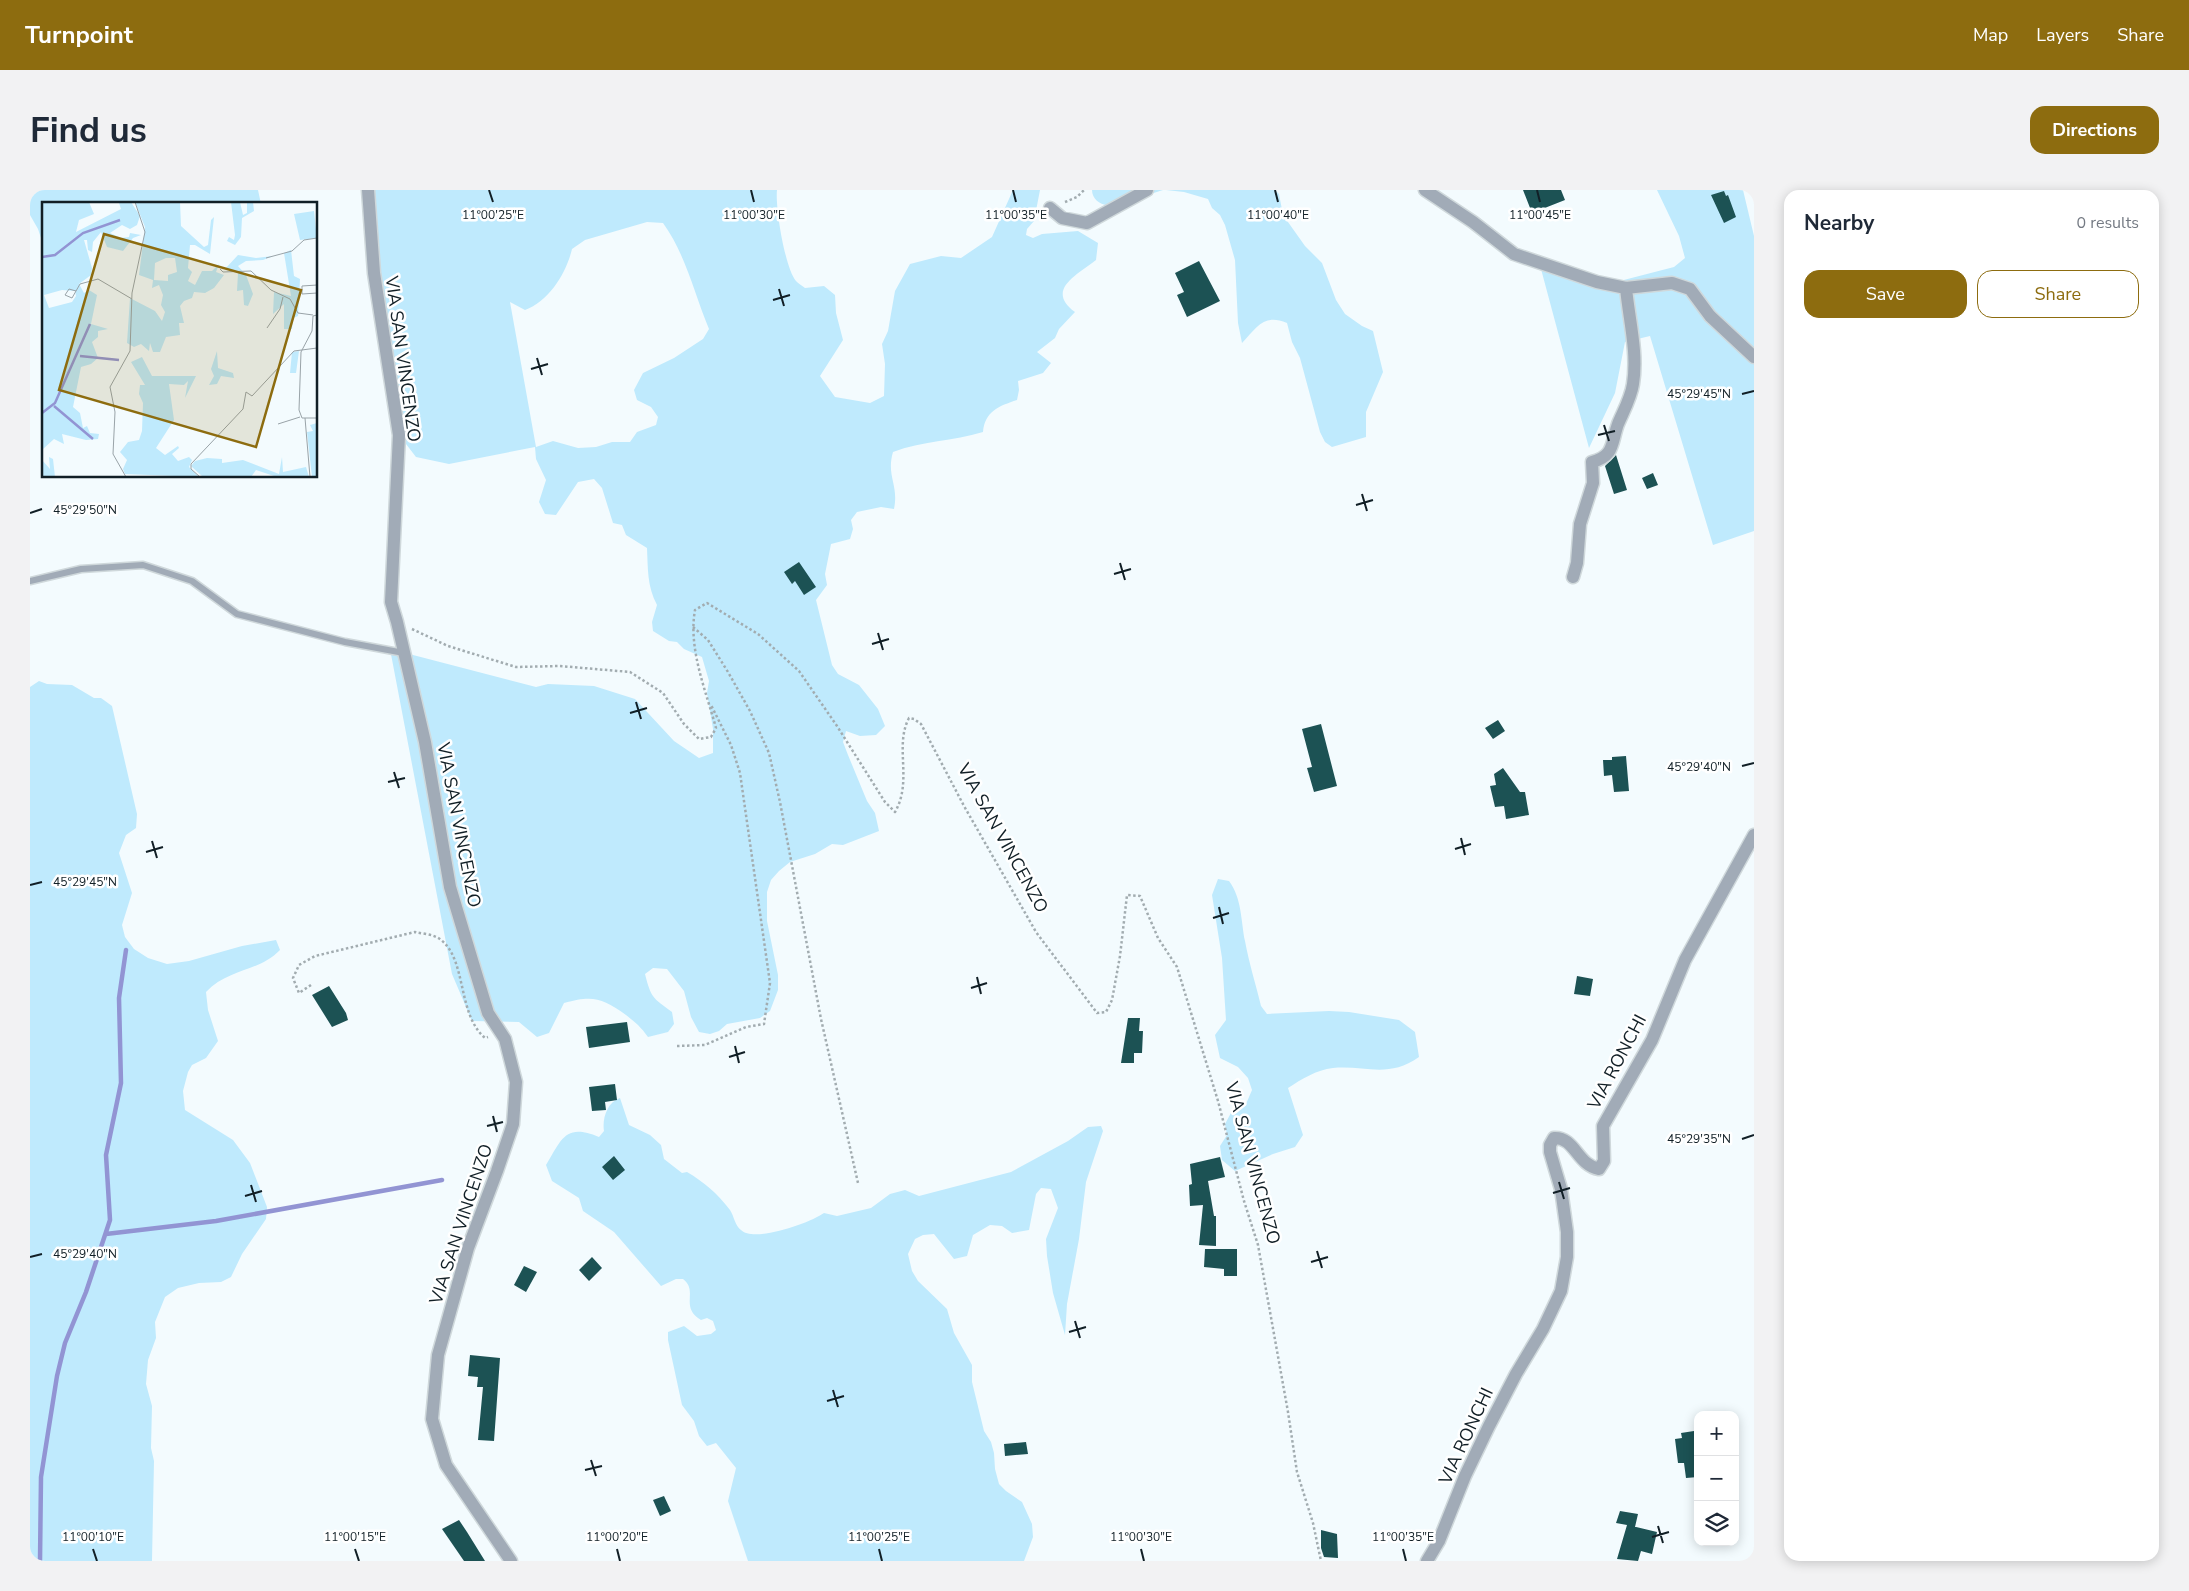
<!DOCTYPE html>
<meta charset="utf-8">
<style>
body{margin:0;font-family:"Nunito Sans",sans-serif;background:#f2f2f3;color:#1f2937}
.controls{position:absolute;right:15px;bottom:15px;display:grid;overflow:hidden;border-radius:10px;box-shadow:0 2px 12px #0003}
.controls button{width:45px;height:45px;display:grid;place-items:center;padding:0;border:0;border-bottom:1px solid #e0e1e3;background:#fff;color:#1f2937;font:25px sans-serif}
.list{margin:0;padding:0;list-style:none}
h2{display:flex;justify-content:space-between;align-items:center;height:65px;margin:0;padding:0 20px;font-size:21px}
h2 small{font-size:16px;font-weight:400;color:#747a83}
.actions{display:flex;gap:10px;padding:15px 20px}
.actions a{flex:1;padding:11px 0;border:1px solid #8d6c0f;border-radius:15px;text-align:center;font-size:18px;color:#8d6c0f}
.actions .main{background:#8d6c0f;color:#fff}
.icon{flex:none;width:28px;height:28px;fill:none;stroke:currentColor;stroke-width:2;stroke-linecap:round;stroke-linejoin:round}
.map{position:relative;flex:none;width:1724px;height:1371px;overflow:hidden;border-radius:15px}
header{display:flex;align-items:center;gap:30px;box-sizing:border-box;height:70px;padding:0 25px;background:#8d6c0f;color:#fff}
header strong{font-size:24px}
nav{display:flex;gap:28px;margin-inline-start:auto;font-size:18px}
.intro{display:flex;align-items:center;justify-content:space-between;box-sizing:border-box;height:120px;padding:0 30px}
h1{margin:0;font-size:35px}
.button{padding:12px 22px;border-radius:15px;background:#8d6c0f;color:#fff;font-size:18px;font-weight:700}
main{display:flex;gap:30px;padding:0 30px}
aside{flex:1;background:#fff;border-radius:15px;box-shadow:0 2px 12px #0003}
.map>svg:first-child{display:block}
.green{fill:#bfeafd;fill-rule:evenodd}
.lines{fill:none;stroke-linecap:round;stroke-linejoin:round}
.stream{stroke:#9294d3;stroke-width:4.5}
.building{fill:#1c5254}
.service-casing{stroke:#cfd8db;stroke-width:9}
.minor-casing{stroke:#cfd8db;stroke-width:15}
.path{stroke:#a2acb0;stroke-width:2.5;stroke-dasharray:2.5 2.5;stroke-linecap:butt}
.service{stroke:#a1abb7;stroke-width:6}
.minor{stroke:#a1abb7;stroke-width:12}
.ticks{fill:none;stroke:#111f26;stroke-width:2}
.labels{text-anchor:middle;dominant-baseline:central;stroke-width:5;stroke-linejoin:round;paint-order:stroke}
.street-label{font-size:18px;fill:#111f26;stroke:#fff}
.inset-river{fill:none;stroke:#9294d3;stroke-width:2.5}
.inset-road{fill:none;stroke:#99a3a8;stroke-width:1}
.view{fill:#8d6c0f;fill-opacity:0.15;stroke:#8d6c0f;stroke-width:2.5}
.inset-edge{fill:none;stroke:#111f26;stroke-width:2.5}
.ticks-label{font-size:12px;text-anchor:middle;fill:#111f26;stroke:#fff;stroke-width:5;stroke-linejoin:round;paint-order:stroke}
</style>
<header>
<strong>Turnpoint</strong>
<nav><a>Map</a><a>Layers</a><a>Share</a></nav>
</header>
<div class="intro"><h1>Find us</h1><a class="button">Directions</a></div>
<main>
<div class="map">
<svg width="1724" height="1371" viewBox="0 0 1724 1371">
<rect width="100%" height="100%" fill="#f3fbfe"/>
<path class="green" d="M 0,0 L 228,0 L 231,14 L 14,14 L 14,57 L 8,39 L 0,25 Z
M 331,0 L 747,0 C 745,17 755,78 766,91 C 768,93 772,96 775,98 L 794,96 L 805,105 L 806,123 L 813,150 L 790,186 L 805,207 L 840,213 L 854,206 L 855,174 L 852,154 L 858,141 L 865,101 L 880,74 L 911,66 L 931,68 L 962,47 L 983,0 L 1010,0 L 1004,31 L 997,39 L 996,45 L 1003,48 L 1012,44 L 1048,41 L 1068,53 L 1066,70 C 1047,85 1015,100 1045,122 L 1029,139 L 1025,148 L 1007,162 L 1021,173 L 1013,183 L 988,191 L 989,200 L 987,210 C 969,216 955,221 953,242 C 923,251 892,251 863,262 C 856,286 869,295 864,319 L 851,317 L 827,322 L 821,330 L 823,339 L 820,349 L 801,354 L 795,384 L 797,395 L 786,410 L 802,475 L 808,484 L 829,495 L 848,519 L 855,536 L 846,545 L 830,546 L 816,541 L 813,552 L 818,565 L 837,611 L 845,623 L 849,641 L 813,655 L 802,654 L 785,664 L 760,672 L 749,681 L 741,690 L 737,702 L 737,731 L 748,785 L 748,800 L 740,821 L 730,828 L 697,834 L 689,841 L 680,844 L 669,842 L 661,827 L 654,801 L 637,779 L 623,778 L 615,784 C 621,808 623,808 642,822 L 644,834 L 638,842 L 618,847 C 611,837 605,832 596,825 C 572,808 563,805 534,813 L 519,843 L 507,847 L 489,832 L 442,831 L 422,784 L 360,459 L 506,497 L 518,494 L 564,496 L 605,509 L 644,551 L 669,568 L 683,563 L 683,539 L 677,503 L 679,491 L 672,467 L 654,459 L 647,452 L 639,451 L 623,441 L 622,432 L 627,415 C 617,396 618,379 617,358 L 596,345 L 592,335 L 583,333 L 572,298 L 564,289 L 548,292 L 526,325 L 515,324 L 509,312 L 516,290 L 506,269 L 505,257 L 419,274 L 386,267 L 376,254 L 376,245 L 350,146 ZM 617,32 L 633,33 C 656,65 664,103 679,139 L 673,149 L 644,168 L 613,183 L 604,200 L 607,210 L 621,217 L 628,227 L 626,235 L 607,242 L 600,252 L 582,252 L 566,257 L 548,258 L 523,251 L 506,257 L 480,112 L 495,120 C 519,111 536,84 542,59 L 555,50 Z
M 1062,0 L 1133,0 C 1120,4 1090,16 1078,15 C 1069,15 1062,8 1062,0 Z
M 1136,0 L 1245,0 L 1249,4 L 1253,25 L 1275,56 L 1292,73 L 1306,110 L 1315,124 L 1332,136 L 1343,141 L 1353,182 L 1336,222 L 1336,247 L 1302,257 L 1295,252 L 1290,242 L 1270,168 L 1262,152 L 1257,133 C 1234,123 1227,137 1212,153 L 1208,133 L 1205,70 L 1195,35 L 1190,25 L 1182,18 L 1178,9 L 1154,2 Z
M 1627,0 L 1713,0 L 1724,46 L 1724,341 L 1683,355 L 1620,146 L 1595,152 L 1585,203 L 1559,258 L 1511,79 L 1586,92 L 1644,77 L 1655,68 L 1649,46 Z
M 9,491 L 17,494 L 42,495 L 64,508 L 71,508 L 82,516 L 107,624 L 106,638 L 96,645 L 89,663 L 102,703 L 92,735 L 95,747 L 104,759 L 118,768 L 137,774 L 159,771 L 212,756 L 246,750 L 250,760 C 229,782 199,778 176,802 L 178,820 L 188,851 L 176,868 L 162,875 L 158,882 L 153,901 L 155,920 L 203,950 L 220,973 L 237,1017 L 236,1029 L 212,1064 L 201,1087 L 191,1092 L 169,1093 L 148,1098 L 135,1107 L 125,1132 L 126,1148 L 118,1170 L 116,1194 L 122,1216 L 121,1258 L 124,1271 L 122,1371 L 0,1371 L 0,497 Z
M 1188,689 L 1199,691 C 1212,708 1211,732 1215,751 C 1219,773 1226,795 1231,816 L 1237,824 L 1299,821 L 1319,822 L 1369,830 L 1385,842 L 1389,867 C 1358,889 1335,875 1303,878 C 1286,880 1272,889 1258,898 L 1273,945 L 1265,957 L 1243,964 L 1205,981 L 1192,970 L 1190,956 L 1197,945 L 1195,934 L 1202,921 L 1216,914 L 1222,900 L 1218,888 L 1208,877 L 1190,868 L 1185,845 L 1196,830 L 1192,768 L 1182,705 Z
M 590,908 L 599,935 L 620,945 L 631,955 L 634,969 L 652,983 L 657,982 C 674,992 688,1004 700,1020 C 704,1026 705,1036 711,1040 C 724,1053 780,1033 794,1023 L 807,1026 L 841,1018 L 860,1004 L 875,1000 L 889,1006 L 981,982 L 1038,951 L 1058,937 L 1071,936 L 1073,941 L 1056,992 L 1049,1049 L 1037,1114 L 1035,1145 L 1023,1103 L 1017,1066 L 1016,1049 L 1028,1018 L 1021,999 L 1011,998 L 1006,1004 L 999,1040 L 982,1043 L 972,1036 L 960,1035 L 943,1045 L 937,1066 L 924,1069 L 904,1044 L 893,1045 L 885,1049 L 878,1064 L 882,1081 L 888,1091 L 917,1119 L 924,1143 L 942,1175 L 942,1192 L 954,1241 L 961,1252 L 964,1263 L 965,1279 L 969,1294 L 976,1301 L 992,1312 L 1002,1334 L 1003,1347 L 994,1371 L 718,1371 L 698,1311 L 706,1278 L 686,1253 L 677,1256 L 669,1246 L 664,1231 L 652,1215 L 638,1150 L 638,1142 L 654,1136 L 667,1146 L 681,1144 L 686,1140 L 683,1131 L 677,1128 L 671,1130 C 649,1117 669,1101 653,1089 L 646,1089 L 631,1096 L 584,1042 L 553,1021 L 549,1008 L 522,991 L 516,975 C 532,949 535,933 569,947 L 574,941 C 572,929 577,912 590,908 Z"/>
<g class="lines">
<path class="stream" d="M 76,1044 L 186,1031 L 412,990
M 10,1371 L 11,1287 L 27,1186 L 35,1153 L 56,1102 L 80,1030 L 76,965 L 91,893 L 89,808 L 96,760"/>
</g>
<path class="building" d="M 1493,0 L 1531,0 L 1535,10 L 1502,23 Z
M 1694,1 L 1696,6 L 1698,5 L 1706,27 L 1694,33 L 1681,5 Z
M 1169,71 L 1190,111 L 1157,127 L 1147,105 L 1154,102 L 1145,83 Z
M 1586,265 L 1597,300 L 1584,304 L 1575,276 Z
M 1623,283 L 1628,295 L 1617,299 L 1612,288 Z
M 769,372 L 786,397 L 774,405 L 765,391 L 762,394 L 754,382 Z
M 1468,530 L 1475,541 L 1463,549 L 1455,538 Z
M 1291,534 L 1307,596 L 1284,602 L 1277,578 L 1282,577 L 1272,539 Z
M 1596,566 L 1599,601 L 1584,602 L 1582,585 L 1574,586 L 1573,570 L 1582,570 L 1582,567 Z
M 1473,578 L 1490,602 L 1495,602 L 1499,625 L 1476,629 L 1474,616 L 1465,617 L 1460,596 L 1466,595 L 1464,584 Z
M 1547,786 L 1563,789 L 1560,806 L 1544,804 Z
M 299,796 L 316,823 L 318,830 L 302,837 L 282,805 Z
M 1098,828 L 1110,828 L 1109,841 L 1113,841 L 1112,863 L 1104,863 L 1104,873 L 1091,873 Z
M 597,832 L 600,852 L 559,858 L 556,837 Z
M 585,894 L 587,910 L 575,912 L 576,920 L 562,921 L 559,897 Z
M 584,966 L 595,980 L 583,990 L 572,977 Z
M 1190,967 L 1195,987 L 1178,991 L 1184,1026 L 1186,1026 L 1186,1056 L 1169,1055 L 1173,1015 L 1160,1016 L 1159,995 L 1162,994 L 1160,974 Z
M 1175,1059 L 1207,1059 L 1207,1086 L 1194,1086 L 1194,1079 L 1174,1077 Z
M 562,1067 L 572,1078 L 559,1091 L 549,1080 Z
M 494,1076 L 507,1082 L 496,1102 L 484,1095 Z
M 440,1165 L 470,1168 L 464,1251 L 448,1250 L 453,1197 L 447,1197 L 448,1187 L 438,1186 Z
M 1664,1241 L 1668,1287 L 1656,1288 L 1654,1273 L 1648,1273 L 1645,1249 L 1652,1248 L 1651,1243 Z
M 996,1252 L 998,1264 L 975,1266 L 974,1254 Z
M 634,1306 L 641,1321 L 630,1326 L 623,1310 Z
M 1590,1321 L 1608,1324 L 1605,1337 L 1602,1336 L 1627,1342 L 1622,1364 L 1611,1361 L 1608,1371 L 1587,1369 L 1597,1335 L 1586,1333 Z
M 429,1330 L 437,1342 L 455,1371 L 434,1371 L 412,1339 Z
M 1291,1340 L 1307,1344 L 1308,1368 L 1294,1367 L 1291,1358 Z"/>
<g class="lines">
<g class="service-casing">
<path id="service" d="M 0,391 L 51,379 L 113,375 L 162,391 L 207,424 L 315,452 L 374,463"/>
</g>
<g class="minor-casing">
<path id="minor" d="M 338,0 L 344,83 L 369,245 L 361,412 L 367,432 L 395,552 L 420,697 L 458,823 L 475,849 L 486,892 L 483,934 L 467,981 L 438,1058 L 408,1165 L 402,1229 L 416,1275 L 481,1371
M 1395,0 L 1443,32 L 1484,64 L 1567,92 L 1596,98 L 1642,93 L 1660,99 L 1680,126 L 1724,167
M 1020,18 L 1032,28 L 1057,33 L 1117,0
M 1543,387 L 1547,373 L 1550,334 L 1563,293 L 1562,272 C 1585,266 1581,253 1588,234 C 1593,222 1601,208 1603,194 C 1608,162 1599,130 1596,98
M 1397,1371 L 1409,1351 L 1435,1286 L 1459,1236 L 1486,1184 L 1513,1139 L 1531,1101 L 1537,1067 L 1537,1042 L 1531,999 L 1520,962 L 1520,955 L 1524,948 C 1545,947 1547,975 1569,979 L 1574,971 L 1573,936 L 1622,850 L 1655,770 L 1724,645"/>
</g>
<path class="path" d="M 1035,12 L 1047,7 L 1054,0
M 663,437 L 678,450 L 698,482 L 720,521 L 739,563 L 750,612 L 791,829 L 828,993
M 382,439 L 418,456 L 486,477 L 530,476 L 600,482 L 633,503 L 654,534 L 669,549 L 681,547 L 686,538 C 676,501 658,459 665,420 L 677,413 L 728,444 L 769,481 L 807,536 L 855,612 L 865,622 C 883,591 864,556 879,528 L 884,529 L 891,534 L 934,616 L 1006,742 L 1067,823 L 1076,822 L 1082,810 L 1090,766 L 1097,705 L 1110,706 L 1128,748 L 1147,777 L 1188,911 L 1214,1011 L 1228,1055 L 1258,1222 L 1267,1282 L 1283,1333 L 1291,1371
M 281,795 L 269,803 L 263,788 L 269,775 L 285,766 L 385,742 C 393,744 404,744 411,750 C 437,770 427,824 455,848 L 458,847
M 647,856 L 675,855 L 716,837 L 734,834 L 740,793 L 710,583 L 701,555 L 681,515"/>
<use href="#service" class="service"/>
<use href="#minor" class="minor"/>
</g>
<path class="ticks" d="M 459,0 L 463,12M 721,0 L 724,12M 983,0 L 986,12M 1245,0 L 1248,12M 1507,0 L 1510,12M 749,99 L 754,116M 743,110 L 760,105M 507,168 L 512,185M 501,179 L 518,174M 1712,204 L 1724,201M 1574,235 L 1579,251M 1568,245 L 1585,241M 1332,304 L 1337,321M 1326,315 L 1343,310M 0,323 L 12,319M 1090,373 L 1095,390M 1084,384 L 1101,379M 848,443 L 853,460M 842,454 L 859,449M 606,512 L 611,529M 600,523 L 617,518M 1712,576 L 1724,573M 364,582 L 369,598M 358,592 L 375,588M 1431,648 L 1435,665M 122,651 L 127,668M 1425,659 L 1441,654M 116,662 L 133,657M 0,695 L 12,692M 1189,717 L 1193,734M 1183,728 L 1199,723M 947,787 L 951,804M 941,798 L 957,793M 705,856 L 709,873M 699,867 L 715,862M 463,926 L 467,942M 457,936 L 473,932M 1712,949 L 1724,945M 1529,992 L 1534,1009M 221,995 L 226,1012M 1523,1003 L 1540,998M 215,1006 L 232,1001M 1287,1061 L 1292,1078M 0,1067 L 12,1064M 1281,1072 L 1298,1067M 1045,1131 L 1050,1148M 1039,1142 L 1056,1137M 803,1200 L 808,1217M 797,1211 L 814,1206M 561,1270 L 566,1286M 555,1280 L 572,1276M 1628,1336 L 1633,1353M 1622,1347 L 1639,1342M 63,1359 L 67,1371M 325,1359 L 329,1371M 587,1359 L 590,1371M 849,1359 L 852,1371M 1111,1359 L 1114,1371M 1373,1359 L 1376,1371"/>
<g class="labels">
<g class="street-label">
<text transform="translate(373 169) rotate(82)">VIA SAN VINCENZO</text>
<text transform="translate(429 635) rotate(79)">VIA SAN VINCENZO</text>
<text transform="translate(973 648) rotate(61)">VIA SAN VINCENZO</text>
<text transform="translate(1587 872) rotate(-62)">VIA RONCHI</text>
<text transform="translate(1223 973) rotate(75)">VIA SAN VINCENZO</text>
<text transform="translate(431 1034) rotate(-72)">VIA SAN VINCENZO</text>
<text transform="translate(1436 1246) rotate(-65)">VIA RONCHI</text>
</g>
</g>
<g transform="translate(12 12)">
<rect width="275" height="275" fill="#f3fbfe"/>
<path d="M 0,0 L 47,0 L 52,12 L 37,18 L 34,30 L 79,7 L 77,1 L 89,0 L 98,14 L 95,23 L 88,27 L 80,23 L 68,31 L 79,36 L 87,35 L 88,31 L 99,33 L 91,36 L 81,49 L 65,45 L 59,30 L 51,40 L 50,50 L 46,48 L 45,38 L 42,38 L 50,66 L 49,73 L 37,82 L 42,91 L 47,88 L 55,93 L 49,122 L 66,127 L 56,129 L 56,135 L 50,140 L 56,156 L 49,162 L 39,165 L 31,205 L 38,211 L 41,226 L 45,224 L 48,231 L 57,232 L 56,237 L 44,238 L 20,232 L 22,242 L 12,237 L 0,248 ZM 20,88 L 33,89 L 34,94 L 30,100 L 7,106 L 2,93 ZM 93,0 L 138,0 L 139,24 L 162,45 L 166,43 L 169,18 L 172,15 L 168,52 L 153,43 L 148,43 L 146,66 L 150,70 L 146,79 L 153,83 L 160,69 L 170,69 L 177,62 L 174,70 L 182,73 L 172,86 L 163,91 L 152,90 L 150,96 L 142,99 L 138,104 L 142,121 L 137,121 L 138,133 L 124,135 L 118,150 L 111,150 L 108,141 L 107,149 L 99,142 L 92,145 L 85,141 L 88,96 L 113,109 L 120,119 L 123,110 L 119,103 L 121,93 L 117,83 L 110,86 L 111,78 L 97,73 L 103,25 ZM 124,56 L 133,56 L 135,70 L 126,73 L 126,79 L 112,78 L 113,61 ZM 189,0 L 198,0 L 201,13 L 205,11 L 205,0 L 211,0 L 212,9 L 200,16 L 199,35 L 193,43 L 185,39 L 187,35 L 192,38 L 193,33 ZM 272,9 L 275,36 L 258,38 L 252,12 ZM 249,48 L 252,74 L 258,77 L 256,114 L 251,116 L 250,127 L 242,127 L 242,102 L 231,112 L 232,90 L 249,94 L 242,51 ZM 196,53 L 214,56 L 231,54 L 221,58 L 204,59 L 196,64 L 204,73 L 211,92 L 206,104 L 202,103 L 201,88 L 195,89 L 196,71 L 183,67 ZM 175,149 L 176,166 L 191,171 L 192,176 L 179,174 L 175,182 L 167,183 L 172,174 L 169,167 ZM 257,149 L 254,171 L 248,171 L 250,150 ZM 100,155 L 110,174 L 154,174 L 143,196 L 146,179 L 142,183 L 127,182 L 132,218 L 114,246 L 123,253 L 136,244 L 137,246 L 130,252 L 136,259 L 147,255 L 150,258 L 147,265 L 157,275 L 83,272 L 81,267 L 85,258 L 78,250 L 86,240 L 97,238 L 100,229 L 101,201 L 97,192 L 98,183 L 103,183 L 89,160 ZM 275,221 L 275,275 L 270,275 L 265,230 L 271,229 L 268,223 ZM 7,255 L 11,257 L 13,275 L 0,275 L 0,258 L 8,267 ZM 240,255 L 241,270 L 264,265 L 267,275 L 235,275 L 214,268 L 209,275 L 161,275 L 149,264 L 153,259 L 165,256 L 180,257 L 180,261 L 201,258 L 237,272 Z" fill="#bfeafd" fill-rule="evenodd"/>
<path class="inset-river" d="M 0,55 L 13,53 L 41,31 L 78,18M 38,154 L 77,158M 12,204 L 51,237M 0,211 L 13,201 L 48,122"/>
<path class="inset-road" d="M 224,56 L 250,49 L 262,38 L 275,36M 178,67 L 181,70 L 209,69 L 229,88 L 248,97 L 256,111 L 271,113M 275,83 L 260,84 L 260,92 L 275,91M 34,89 L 27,87 L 23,93 L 30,96 L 38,82 L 56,77 L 90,97M 275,113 L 271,114 L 270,129 L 259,150 L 257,208 L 260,216 L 275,216M 225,126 L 238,107 L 241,95M 263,216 L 268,275M 236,222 L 258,215M 84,275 L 71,252 L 73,210 L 68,185 L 88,149 L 90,91 L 103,30 L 93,0M 158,275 L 149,267 L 149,262 L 201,207 L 204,190 L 210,194 L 252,149 L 275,146"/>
<path class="view" d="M 62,32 L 259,88 L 214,245 L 17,188 Z"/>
<rect width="275" height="275" class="inset-edge"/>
</g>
<g class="ticks-label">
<text x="463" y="29">11°00'25"E</text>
<text x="724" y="29">11°00'30"E</text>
<text x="986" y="29">11°00'35"E</text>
<text x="1248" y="29">11°00'40"E</text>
<text x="1510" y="29">11°00'45"E</text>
<text x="1669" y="208">45°29'45"N</text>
<text x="55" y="324">45°29'50"N</text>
<text x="1669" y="581">45°29'40"N</text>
<text x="55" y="696">45°29'45"N</text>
<text x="1669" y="953">45°29'35"N</text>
<text x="55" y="1068">45°29'40"N</text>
<text x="63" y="1351">11°00'10"E</text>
<text x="325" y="1351">11°00'15"E</text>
<text x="587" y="1351">11°00'20"E</text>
<text x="849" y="1351">11°00'25"E</text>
<text x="1111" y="1351">11°00'30"E</text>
<text x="1373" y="1351">11°00'35"E</text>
</g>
</svg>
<div class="controls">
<button>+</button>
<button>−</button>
<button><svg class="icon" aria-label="layers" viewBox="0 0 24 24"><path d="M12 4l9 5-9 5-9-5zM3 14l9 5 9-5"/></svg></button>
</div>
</div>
<aside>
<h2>Nearby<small>0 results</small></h2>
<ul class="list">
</ul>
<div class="actions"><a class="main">Save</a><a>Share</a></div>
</aside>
</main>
